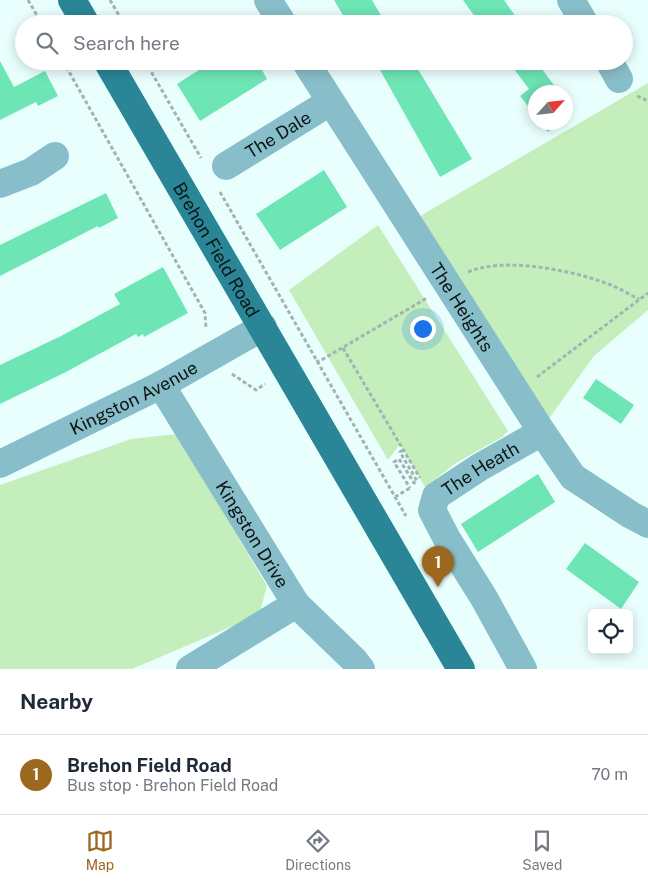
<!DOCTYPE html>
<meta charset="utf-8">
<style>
body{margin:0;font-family:"Public Sans",sans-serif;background:#f2f2f3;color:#1f2937}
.controls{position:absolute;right:15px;bottom:15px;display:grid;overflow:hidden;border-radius:8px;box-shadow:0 2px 12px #0003}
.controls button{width:45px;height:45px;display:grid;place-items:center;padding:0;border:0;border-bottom:1px solid #e0e1e3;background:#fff;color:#1f2937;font:25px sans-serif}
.compass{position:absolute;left:528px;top:85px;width:45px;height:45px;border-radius:50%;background:#fff;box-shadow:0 2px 12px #0003;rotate:63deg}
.you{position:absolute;left:422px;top:328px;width:18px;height:18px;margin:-12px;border:4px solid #fff;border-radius:50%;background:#1a73e8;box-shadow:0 0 0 8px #1a73e833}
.badge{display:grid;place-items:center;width:32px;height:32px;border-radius:50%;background:#9c671f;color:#fff;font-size:16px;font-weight:700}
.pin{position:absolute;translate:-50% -41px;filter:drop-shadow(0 1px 2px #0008)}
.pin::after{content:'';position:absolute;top:26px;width:18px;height:15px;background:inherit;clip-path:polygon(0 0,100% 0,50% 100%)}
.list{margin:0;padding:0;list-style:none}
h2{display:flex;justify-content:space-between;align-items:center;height:65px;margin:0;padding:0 20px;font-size:21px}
h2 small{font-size:16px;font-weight:400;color:#747a83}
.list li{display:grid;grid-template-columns:32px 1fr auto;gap:15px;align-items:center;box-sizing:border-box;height:80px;padding:0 20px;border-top:1px solid #e0e1e3}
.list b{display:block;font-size:19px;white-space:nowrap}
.list p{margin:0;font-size:16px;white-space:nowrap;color:#747a83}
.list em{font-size:16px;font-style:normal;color:#747a83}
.icon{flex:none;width:28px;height:28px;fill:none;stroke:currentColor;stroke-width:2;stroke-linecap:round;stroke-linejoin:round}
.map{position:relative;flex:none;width:648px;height:669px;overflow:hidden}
.search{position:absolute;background:#fff;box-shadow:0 2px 12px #0003;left:15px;right:15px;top:15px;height:55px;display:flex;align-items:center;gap:12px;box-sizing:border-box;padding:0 18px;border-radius:28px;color:#747a83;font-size:19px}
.sheet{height:145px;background:#fff}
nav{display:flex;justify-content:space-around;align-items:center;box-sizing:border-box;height:70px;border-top:1px solid #e0e1e3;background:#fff;font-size:14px;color:#747a83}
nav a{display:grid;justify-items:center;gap:2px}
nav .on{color:#9c671f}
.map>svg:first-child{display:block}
.green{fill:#c4efbc}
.building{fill:#6ee5b5}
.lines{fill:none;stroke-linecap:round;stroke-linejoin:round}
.path{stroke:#a2b4b2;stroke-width:3;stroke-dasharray:4 2.5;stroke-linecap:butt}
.minor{stroke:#88bec9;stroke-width:28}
.major{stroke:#2a8697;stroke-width:28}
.labels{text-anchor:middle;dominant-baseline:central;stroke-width:5;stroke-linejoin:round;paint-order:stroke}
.street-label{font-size:18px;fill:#0c1514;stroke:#e9fffd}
</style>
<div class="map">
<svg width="648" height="669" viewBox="0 0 648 669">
<rect width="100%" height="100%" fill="#e9fffd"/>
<path class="green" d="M 648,83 L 648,310 L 594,356 L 545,424 L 415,219 Z
M 378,225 L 508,431 L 502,437 L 456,463 L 425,487 L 400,444 L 388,460 L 289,290 Z
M 177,434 L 267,586 L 259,615 L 132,669 L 0,669 L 0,485 L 131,439 Z"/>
<path class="building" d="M 334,0 L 372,0 L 386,24 L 348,24 Z
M 463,0 L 504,0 L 521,24 L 480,24 Z
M 0,61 L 14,87 L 45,71 L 58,96 L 38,106 L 36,102 L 0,120 Z
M 213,61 L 257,61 L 267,79 L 200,121 L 177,84 Z
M 375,61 L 413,61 L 472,159 L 440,177 Z
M 508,61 L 536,61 L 559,92 L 536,92 L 536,116 L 520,96 L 529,89 Z
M 541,122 L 560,122 L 548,132 Z
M 324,170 L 347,207 L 280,250 L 256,214 Z
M 106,193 L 118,218 L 99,228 L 98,226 L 0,276 L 0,245 Z
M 163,267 L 188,313 L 144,337 L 143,334 L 138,337 L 136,334 L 66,372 L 0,404 L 0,365 L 61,336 L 120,304 L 114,294 Z
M 596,379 L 634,405 L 621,424 L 583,398 Z
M 538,474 L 555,502 L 478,552 L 461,524 Z
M 585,543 L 639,582 L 621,609 L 566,569 Z"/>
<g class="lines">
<path class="path" d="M 28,0 L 42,24
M 110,0 L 124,24
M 63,61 L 205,313 L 206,329
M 145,61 L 201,158
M 637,96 L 648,101
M 220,192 L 406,516
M 468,272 C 504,256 576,271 611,285 C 621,289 630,295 639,299
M 343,348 L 420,478
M 317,360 L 318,362 L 427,298
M 232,374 L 256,390 L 265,384
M 537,377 L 648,293
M 403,450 L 400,452 L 417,481 L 414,483 L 399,459 L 394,462 L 410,488
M 395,497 L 410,488"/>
<g class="minor">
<path d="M 268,0 L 283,24"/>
<path d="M 571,0 L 585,24"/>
<path id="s1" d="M 305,61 L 542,432 L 573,477 L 631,515 L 648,524"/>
<path d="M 609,61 L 619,79"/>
<path id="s2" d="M 226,166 L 330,102"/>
<path d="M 0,184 L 31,172 L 55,156"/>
<path id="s3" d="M 161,385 L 296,604 L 354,660 L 361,669"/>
<path id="s4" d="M 0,464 L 161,385 L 263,327"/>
<path d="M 190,669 L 296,604"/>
<path id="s5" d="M 523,669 L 484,598 L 447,539 L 432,510 L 436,496 L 480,467 L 542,432"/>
</g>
<g class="major">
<path d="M 72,0 L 86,24"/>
<path id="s6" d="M 107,61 L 461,669"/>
</g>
</g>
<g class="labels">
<g class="street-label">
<text stroke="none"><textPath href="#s2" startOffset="61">The Dale</textPath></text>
<text stroke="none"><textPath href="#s6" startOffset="218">Brehon Field Road</textPath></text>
<text stroke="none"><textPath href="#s1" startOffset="292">The Heights</textPath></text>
<text stroke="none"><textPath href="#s4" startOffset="149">Kingston Avenue</textPath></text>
<text stroke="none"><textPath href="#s5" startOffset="250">The Heath</textPath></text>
<text stroke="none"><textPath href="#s3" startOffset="175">Kingston Drive</textPath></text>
</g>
</g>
</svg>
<div class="controls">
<button><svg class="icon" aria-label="locate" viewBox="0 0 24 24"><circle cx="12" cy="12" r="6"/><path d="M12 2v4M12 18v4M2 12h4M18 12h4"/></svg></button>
</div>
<svg class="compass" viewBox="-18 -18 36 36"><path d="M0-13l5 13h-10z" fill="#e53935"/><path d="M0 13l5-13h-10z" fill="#747a83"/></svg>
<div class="you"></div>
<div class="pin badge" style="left:438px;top:587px">1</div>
<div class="search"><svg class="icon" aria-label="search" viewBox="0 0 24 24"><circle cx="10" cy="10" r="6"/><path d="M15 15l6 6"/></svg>Search here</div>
</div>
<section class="sheet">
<h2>Nearby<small></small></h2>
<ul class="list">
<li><span class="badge">1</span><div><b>Brehon Field Road</b><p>Bus stop · Brehon Field Road</p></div><em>70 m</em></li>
</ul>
</section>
<nav>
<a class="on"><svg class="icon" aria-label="map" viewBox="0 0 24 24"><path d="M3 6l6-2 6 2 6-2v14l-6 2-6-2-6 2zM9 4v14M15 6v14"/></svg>Map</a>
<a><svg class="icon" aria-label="directions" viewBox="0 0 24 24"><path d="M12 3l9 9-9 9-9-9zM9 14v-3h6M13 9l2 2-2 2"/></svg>Directions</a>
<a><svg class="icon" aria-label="saved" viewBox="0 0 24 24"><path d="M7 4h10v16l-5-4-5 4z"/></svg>Saved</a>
</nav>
